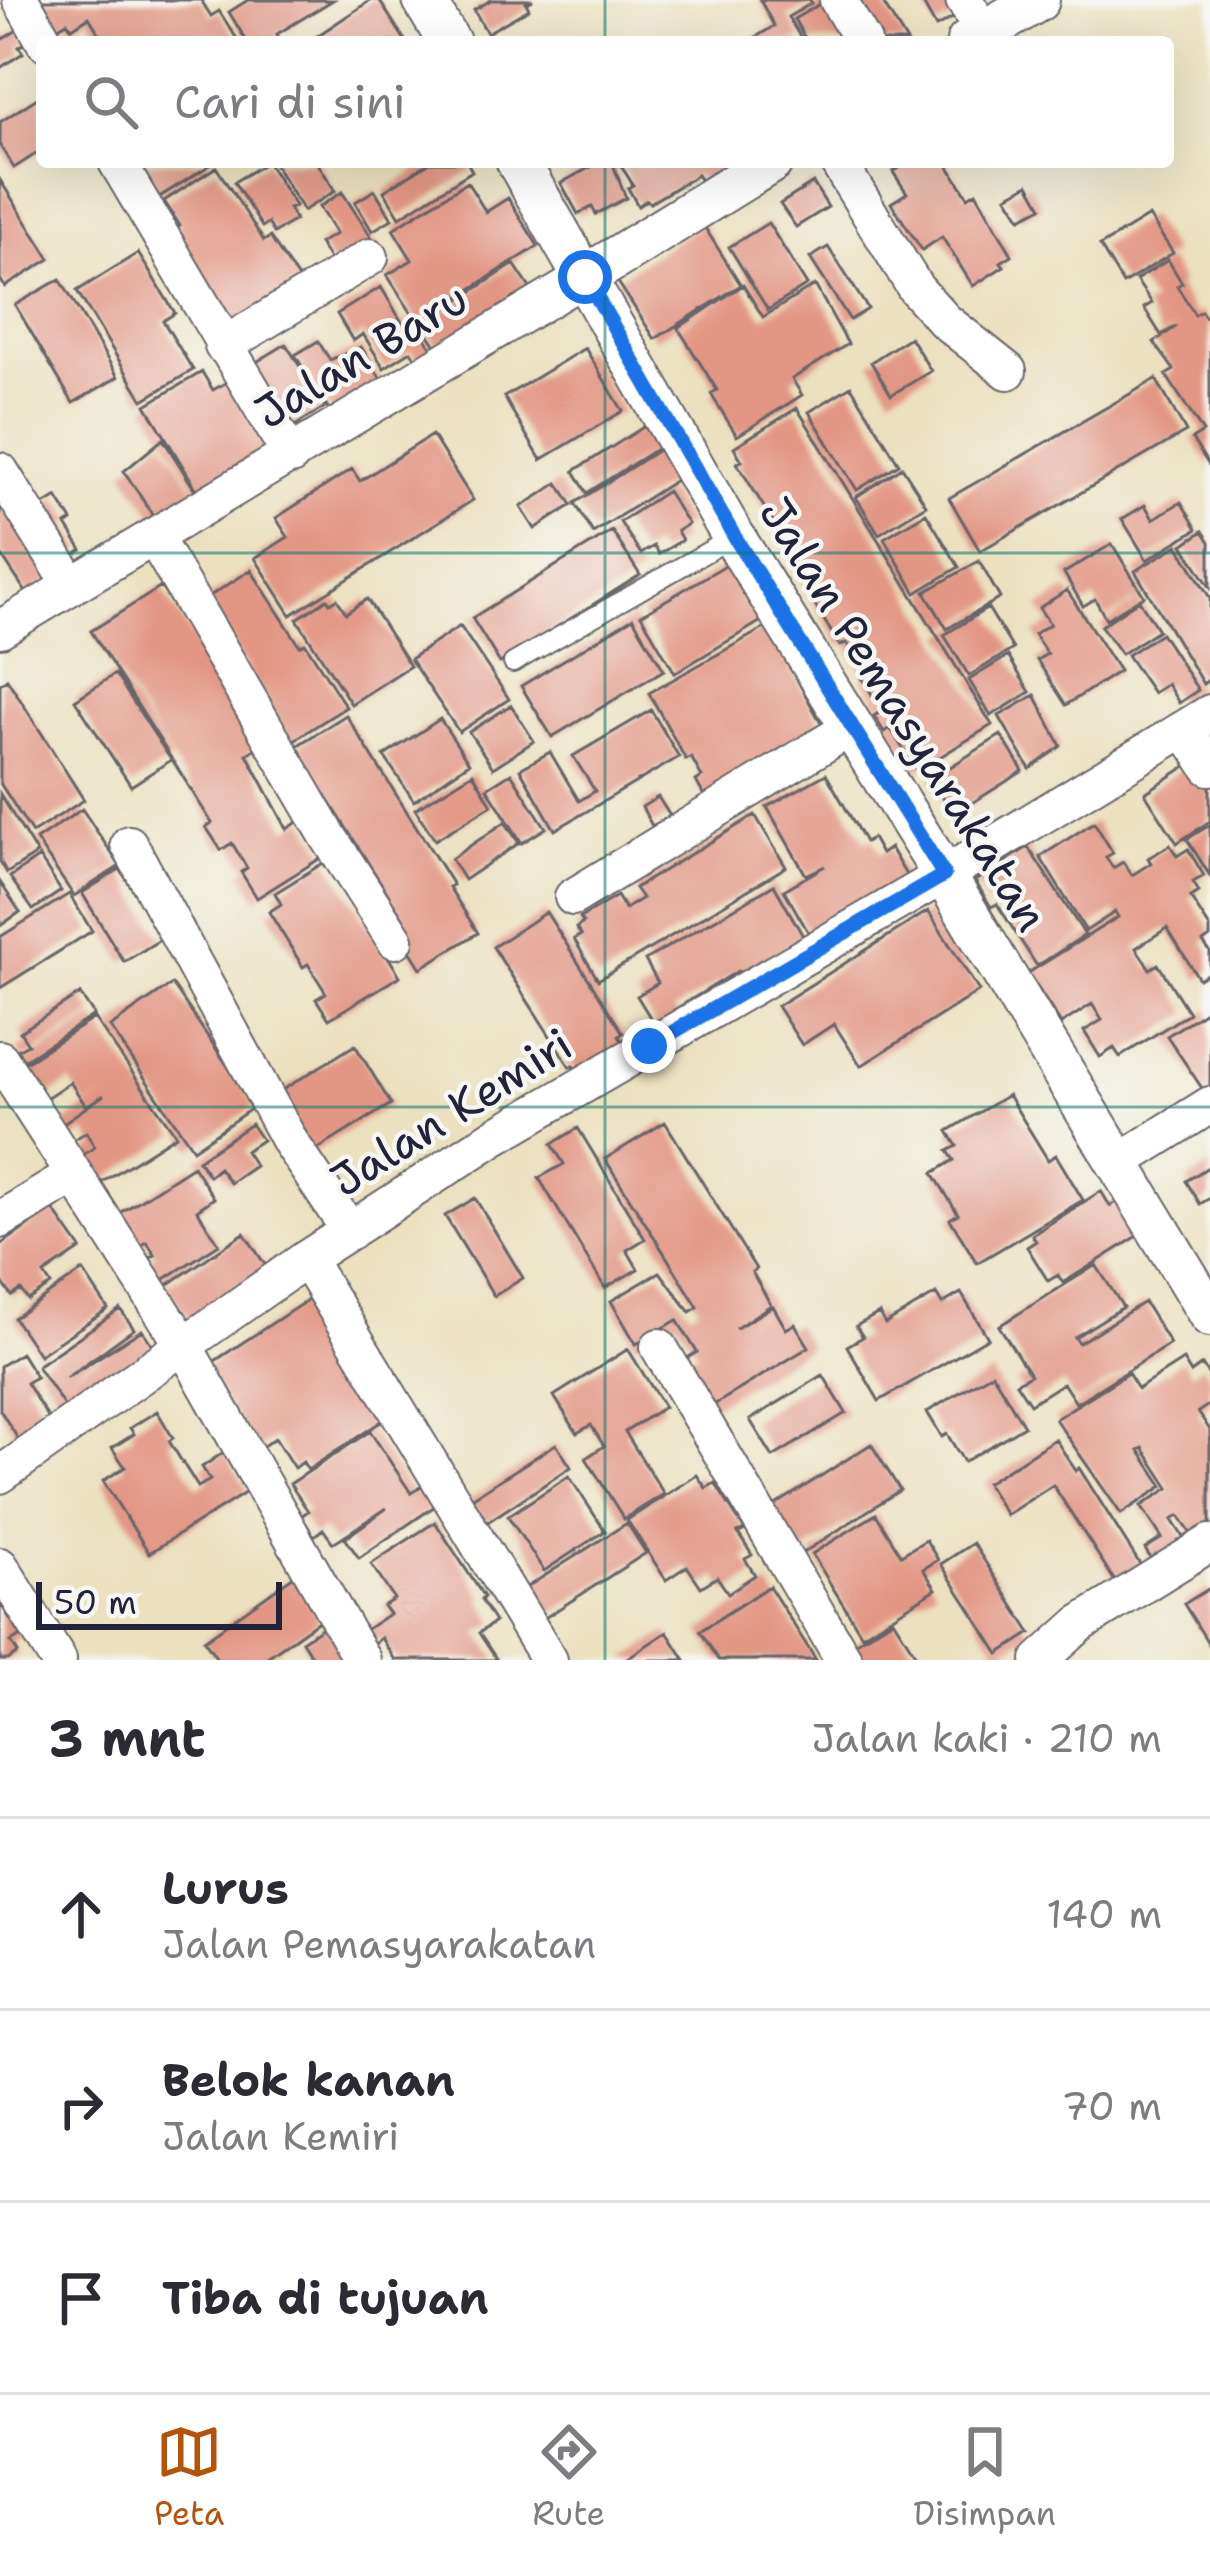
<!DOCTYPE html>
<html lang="id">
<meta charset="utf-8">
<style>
body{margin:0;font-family:"Shantell Sans",sans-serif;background:#f2f2f3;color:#2b2b33}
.scale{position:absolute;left:36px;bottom:30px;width:246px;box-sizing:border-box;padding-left:12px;border:6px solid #22223b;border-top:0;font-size:33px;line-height:42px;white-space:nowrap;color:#22223b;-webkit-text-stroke:9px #f6f6f2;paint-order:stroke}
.stop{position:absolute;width:36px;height:36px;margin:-27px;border:9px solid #1a73e8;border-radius:50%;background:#fff}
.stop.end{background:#1a73e8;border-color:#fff;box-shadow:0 3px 12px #0008}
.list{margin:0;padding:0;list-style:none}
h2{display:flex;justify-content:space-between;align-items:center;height:156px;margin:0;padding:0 48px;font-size:51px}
h2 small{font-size:39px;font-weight:400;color:#7c7c81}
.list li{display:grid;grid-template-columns:78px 1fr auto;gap:36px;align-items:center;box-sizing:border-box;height:192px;padding:0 48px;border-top:3px solid #e1e1e2}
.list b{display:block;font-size:45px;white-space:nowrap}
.list p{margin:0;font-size:39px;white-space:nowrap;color:#7c7c81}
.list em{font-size:39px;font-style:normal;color:#7c7c81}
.icon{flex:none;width:66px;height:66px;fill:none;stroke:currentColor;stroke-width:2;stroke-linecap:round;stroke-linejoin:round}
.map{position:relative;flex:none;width:1210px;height:1660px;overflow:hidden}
.search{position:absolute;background:#fff;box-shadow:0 12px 48px #0002;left:36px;right:36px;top:36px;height:132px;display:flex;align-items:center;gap:30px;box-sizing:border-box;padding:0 42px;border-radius:12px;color:#7c7c81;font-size:45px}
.sheet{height:732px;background:#fff}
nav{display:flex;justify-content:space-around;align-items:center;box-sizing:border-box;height:168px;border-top:3px solid #e1e1e2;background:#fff;font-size:33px;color:#7c7c81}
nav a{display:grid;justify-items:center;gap:6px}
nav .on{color:#b45309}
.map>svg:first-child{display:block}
.building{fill:#e29784}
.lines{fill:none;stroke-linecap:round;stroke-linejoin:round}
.service-casing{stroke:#686569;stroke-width:22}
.minor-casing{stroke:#686569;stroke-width:40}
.tertiary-casing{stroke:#686569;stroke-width:46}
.service{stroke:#fff;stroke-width:18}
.minor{stroke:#fff;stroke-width:36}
.tertiary{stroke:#fff;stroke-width:42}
.route{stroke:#1a73e8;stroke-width:15}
.grid{fill:none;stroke:#0f766e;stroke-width:3;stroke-opacity:0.55}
.labels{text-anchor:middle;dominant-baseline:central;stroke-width:9;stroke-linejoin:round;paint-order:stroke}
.street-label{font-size:45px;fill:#22223b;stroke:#f6f6f2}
</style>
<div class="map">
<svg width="1210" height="1660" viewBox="0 0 1210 1660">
<rect width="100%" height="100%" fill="#f6f6f2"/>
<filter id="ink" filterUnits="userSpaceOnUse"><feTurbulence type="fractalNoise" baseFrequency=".00833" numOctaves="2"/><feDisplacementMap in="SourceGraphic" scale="24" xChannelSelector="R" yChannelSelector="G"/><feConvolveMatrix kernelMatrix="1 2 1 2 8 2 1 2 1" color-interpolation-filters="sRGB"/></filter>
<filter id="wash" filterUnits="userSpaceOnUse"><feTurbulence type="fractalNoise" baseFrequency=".004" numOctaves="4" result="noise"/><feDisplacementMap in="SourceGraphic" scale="48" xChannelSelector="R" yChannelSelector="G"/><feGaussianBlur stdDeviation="2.7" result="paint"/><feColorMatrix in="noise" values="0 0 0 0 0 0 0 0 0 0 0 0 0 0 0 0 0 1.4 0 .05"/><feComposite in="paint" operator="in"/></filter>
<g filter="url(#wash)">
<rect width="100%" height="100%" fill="#ebe1bf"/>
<g id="blocks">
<path class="building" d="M 40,0 L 201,0 L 211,16 L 219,11 L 239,42 L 104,42 L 89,17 L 72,28 L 67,22 L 57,28 Z
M 248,0 L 333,0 L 277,34 L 281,42 L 247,42 L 229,12 Z
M 371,0 L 379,0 L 406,42 L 308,42 Z
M 491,0 L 533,0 L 526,3 L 529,9 L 487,33 L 474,10 Z
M 760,0 L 810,0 L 812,3 L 788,17 L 801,38 L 794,42 L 748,42 L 774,26 Z
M 827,0 L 860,42 L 807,42 L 794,19 Z
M 860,0 L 881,0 L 907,42 L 874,42 L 851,6 Z
M 921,0 L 952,0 L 960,14 L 936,27 Z
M 19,29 L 27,42 L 19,47 L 23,53 L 0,68 L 0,34 L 3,39 Z
M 42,95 L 42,150 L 14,168 L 0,146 L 0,122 Z
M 121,162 L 215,162 L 153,201 Z
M 267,162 L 295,206 L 289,209 L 295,220 L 274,233 L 268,223 L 262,227 L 234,182 Z
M 273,162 L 317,162 L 335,191 L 303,211 Z
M 430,162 L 467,162 L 472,171 L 400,217 L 384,191 Z
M 600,162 L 742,162 L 704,185 L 697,175 L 650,203 L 647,200 L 638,206 L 628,188 L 633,185 L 620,164 L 614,167 L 626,198 L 596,214 L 592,207 L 578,214 L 561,183 Z
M 909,162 L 946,162 L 968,197 L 976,192 L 1012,255 L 1001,262 L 1004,266 L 973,286 L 942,237 L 922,250 L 891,203 L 907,193 L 893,172 Z
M 216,167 L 264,241 L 270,237 L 300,282 L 222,332 L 168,233 L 180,226 L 164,201 Z
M 0,180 L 50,259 L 5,287 L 0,279 Z
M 467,182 L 486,212 L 508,198 L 538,246 L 418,323 L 387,275 L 412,260 L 393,229 Z
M 813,183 L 828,207 L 796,227 L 780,204 Z
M 1029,184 L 1042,207 L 1021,218 L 1007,196 Z
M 375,190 L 392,219 L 372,231 L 355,202 Z
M 342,192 L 379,249 L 333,266 L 319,243 L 336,234 L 319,207 Z
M 1149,216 L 1173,253 L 1123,284 L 1100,246 Z
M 702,223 L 741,285 L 655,339 L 616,279 Z
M 768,223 L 807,285 L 768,310 L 729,247 Z
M 828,247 L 868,309 L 850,320 L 810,258 Z
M 138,253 L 175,313 L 163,321 L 193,370 L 143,400 L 77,291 Z
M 1168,260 L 1182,283 L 1177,286 L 1195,315 L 1201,311 L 1210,324 L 1210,467 L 1192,439 L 1203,432 L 1166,375 L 1174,370 L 1154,342 L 1177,326 L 1161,335 L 1144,308 L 1152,303 L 1136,280 Z
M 514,264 L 534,294 L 442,355 L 422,324 Z
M 60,279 L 118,377 L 73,403 L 15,305 Z
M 743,285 L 763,317 L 815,285 L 848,344 L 792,379 L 802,395 L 737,436 L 711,394 L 717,390 L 678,328 Z
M 381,287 L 403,324 L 413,318 L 442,364 L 426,374 L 411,351 L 384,368 L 363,334 L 353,341 L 337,314 Z
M 910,337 L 931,371 L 891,395 L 871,362 Z
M 318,341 L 330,360 L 361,347 L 389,392 L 340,427 L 295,355 Z
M 286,344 L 325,407 L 290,429 L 250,366 Z
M 585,348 L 623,411 L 541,460 L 504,397 Z
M 202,372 L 213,390 L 227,382 L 273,458 L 203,500 L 146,405 Z
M 1156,379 L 1186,432 L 980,551 L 949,498 Z
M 851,386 L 899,464 L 857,490 L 809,412 Z
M 797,408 L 992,725 L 917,771 L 890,728 L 884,732 L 874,716 L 882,711 L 862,678 L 866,676 L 847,643 L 840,646 L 791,566 L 797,561 L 737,463 L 742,461 L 734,447 Z
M 645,426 L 658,448 L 587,493 L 574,471 Z
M 432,435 L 473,500 L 291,615 L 255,558 L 288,537 L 276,518 L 352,469 L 360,481 Z
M 163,439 L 195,490 L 154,517 L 124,471 Z
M 660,449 L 679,478 L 593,533 L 575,503 Z
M 902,467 L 926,505 L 879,534 L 856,497 Z
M 558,483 L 572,505 L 535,529 L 521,507 Z
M 667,491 L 688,524 L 677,531 L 682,540 L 659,554 L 654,546 L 641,554 L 620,522 Z
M 57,497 L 72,521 L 66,525 L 82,550 L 63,562 L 32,512 Z
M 1181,502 L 1197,529 L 1147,560 L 1122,519 L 1145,505 L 1153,519 Z
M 0,503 L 51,579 L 27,594 L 0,553 Z
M 926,513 L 959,567 L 916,593 L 884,538 Z
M 612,531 L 640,575 L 500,663 L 472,618 Z
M 1203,531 L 1210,542 L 1210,587 L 1183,545 Z
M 1112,544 L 1144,596 L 1106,619 L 1095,599 L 1083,606 L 1064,573 Z
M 1178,545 L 1210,598 L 1210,679 L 1203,684 L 1135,571 Z
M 979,561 L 1000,598 L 947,629 L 925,592 Z
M 729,563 L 763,620 L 675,673 L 641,615 Z
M 251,570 L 300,646 L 305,643 L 346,707 L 291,742 L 205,599 Z
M 161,587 L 261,745 L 247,754 L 287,829 L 304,818 L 327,854 L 257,898 L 241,872 L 247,868 L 232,843 L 221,850 L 206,827 L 212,823 L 91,631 Z
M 1067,590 L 1119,671 L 1066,705 L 1037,660 L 1047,654 L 1034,634 L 1050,624 L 1039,608 Z
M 327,599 L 330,603 L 337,599 L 346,613 L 367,599 L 410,666 L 351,704 L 297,619 Z
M 1139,600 L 1158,630 L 1121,654 L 1101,626 Z
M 988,608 L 1013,649 L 969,676 L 944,635 Z
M 633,618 L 664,670 L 552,737 L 521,686 Z
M 460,626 L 509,699 L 459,732 L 410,659 Z
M 768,626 L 827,734 L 707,801 L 696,781 L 702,777 L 691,757 L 686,760 L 649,693 Z
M 1161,633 L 1198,690 L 1179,703 L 1167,684 L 1153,693 L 1127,655 Z
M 1008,656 L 1030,692 L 991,716 L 969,680 Z
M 115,674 L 171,760 L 131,786 L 75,700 Z
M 7,679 L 84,800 L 32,833 L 0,783 L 0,684 Z
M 1035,695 L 1061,746 L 1030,769 L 999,716 Z
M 511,705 L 534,741 L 493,768 L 469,732 Z
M 651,710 L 679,757 L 555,830 L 520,769 L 550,752 L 579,801 L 595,791 L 573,756 Z
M 346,715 L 453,885 L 449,887 L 478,933 L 421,968 L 393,924 L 403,918 L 295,747 Z
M 440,719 L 469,763 L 414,801 L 384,756 Z
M 1001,735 L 1023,771 L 953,815 L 931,779 Z
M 1197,759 L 1210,779 L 1210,821 L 1177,843 L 1145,793 Z
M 473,773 L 492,805 L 435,840 L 415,809 Z
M 511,773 L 546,828 L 522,843 L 487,788 Z
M 826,774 L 865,842 L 872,838 L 881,854 L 890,848 L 913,887 L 815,944 L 784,890 L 825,866 L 806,875 L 767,807 Z
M 0,794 L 37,854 L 7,873 L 0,861 Z
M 658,797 L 670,816 L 652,826 L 642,807 Z
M 82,809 L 120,866 L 74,896 L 36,840 Z
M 755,815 L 786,867 L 598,980 L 574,939 L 581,935 L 576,928 L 583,923 L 580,918 L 617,896 L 625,909 L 642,898 L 635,888 Z
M 505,822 L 519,843 L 464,880 L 451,859 Z
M 1094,822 L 1113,853 L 1106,857 L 1113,868 L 1123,862 L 1132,875 L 1151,863 L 1148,858 L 1170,845 L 1177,856 L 1188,849 L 1204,876 L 1193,882 L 1199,892 L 1190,897 L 1210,928 L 1210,937 L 1203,942 L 1210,952 L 1210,972 L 1199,979 L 1167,928 L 1136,948 L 1150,969 L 1158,964 L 1189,1013 L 1120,1057 L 1114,1048 L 1100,1057 L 1084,1031 L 1102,1020 L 1092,1004 L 1061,1024 L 1028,973 L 1118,917 L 1115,912 L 1086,931 L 1040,857 Z
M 1210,825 L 1210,876 L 1187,839 Z
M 1028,847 L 1085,935 L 1037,966 L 997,904 L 991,907 L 975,881 Z
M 39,857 L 61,891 L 33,910 L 10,877 Z
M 328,860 L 400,976 L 329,1019 L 316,999 L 326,993 L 308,964 L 303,967 L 269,912 L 281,904 L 275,893 Z
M 120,869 L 163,938 L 124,962 L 82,893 Z
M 0,882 L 20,912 L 0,926 Z
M 774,885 L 803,936 L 742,979 L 738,971 L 674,1010 L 680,1019 L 659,1032 L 637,996 L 658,983 L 645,960 Z
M 69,894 L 92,931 L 0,988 L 0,937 Z
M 928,911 L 979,991 L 861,1066 L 834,1024 L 802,1045 L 777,1006 Z
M 546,912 L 623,1033 L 619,1036 L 626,1046 L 580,1076 L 573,1065 L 570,1067 L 493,947 Z
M 172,984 L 255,1106 L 193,1149 L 110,1027 Z
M 80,994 L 94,1015 L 24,1060 L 17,1050 L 28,1044 L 20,1032 Z
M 1210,1008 L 1210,1091 L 1206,1094 L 1167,1036 Z
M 94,1018 L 176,1135 L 93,1188 L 75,1160 L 95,1147 L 86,1132 L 66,1145 L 56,1128 L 104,1095 L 86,1106 L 70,1082 L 37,1104 L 15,1069 Z
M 355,1045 L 391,1104 L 307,1156 L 271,1097 Z
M 1008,1095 L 1048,1160 L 1056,1155 L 1083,1200 L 977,1263 L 950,1219 L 958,1214 L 933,1173 L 954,1160 L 948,1151 L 957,1146 L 948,1131 Z
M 665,1122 L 756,1269 L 752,1272 L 771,1305 L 735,1329 L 773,1306 L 786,1329 L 795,1324 L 809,1347 L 709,1408 L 681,1362 L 697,1352 L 677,1320 L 636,1344 L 611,1301 L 660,1272 L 690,1312 L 698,1307 L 605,1159 Z
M 251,1124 L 262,1140 L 245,1151 L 255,1166 L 230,1183 L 219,1168 L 209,1176 L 198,1160 Z
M 578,1128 L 645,1239 L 627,1250 L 638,1269 L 605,1288 L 539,1178 L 564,1164 L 552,1144 Z
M 193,1166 L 214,1198 L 197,1210 L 219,1244 L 160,1282 L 146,1261 L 155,1255 L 147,1242 L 132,1251 L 111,1219 Z
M 1210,1166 L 1210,1198 L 1200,1204 L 1186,1181 Z
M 1101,1191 L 1110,1206 L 1123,1198 L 1144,1232 L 1063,1283 L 1058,1275 L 1048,1281 L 1027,1247 L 1036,1241 L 1032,1235 Z
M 475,1198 L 523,1278 L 494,1296 L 445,1216 Z
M 53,1209 L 81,1249 L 44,1274 L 51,1285 L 28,1300 L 21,1290 L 12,1296 L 0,1279 L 0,1245 Z
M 244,1233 L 268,1269 L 190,1321 L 166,1286 Z
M 1096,1265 L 1123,1307 L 1075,1337 L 1079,1343 L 1144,1302 L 1170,1344 L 1076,1403 L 1063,1383 L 1030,1404 L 1016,1383 L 1030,1375 L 999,1326 Z
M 83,1271 L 108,1309 L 39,1355 L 14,1318 Z
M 961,1293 L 988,1338 L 879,1401 L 847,1346 L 863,1337 L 856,1326 L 879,1313 L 885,1324 L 936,1294 L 942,1304 Z
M 309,1299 L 385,1419 L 308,1470 L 303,1462 L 294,1468 L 275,1438 L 257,1450 L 204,1368 Z
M 120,1309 L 134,1329 L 66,1378 L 142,1330 L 157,1352 L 66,1409 L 37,1366 Z
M 628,1349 L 664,1407 L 625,1432 L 664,1494 L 624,1519 L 586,1458 L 604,1446 L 591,1425 L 577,1433 L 554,1396 Z
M 21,1353 L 36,1377 L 26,1383 L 56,1430 L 25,1450 L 0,1410 L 0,1366 Z
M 1183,1360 L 1191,1373 L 1202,1365 L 1210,1377 L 1210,1404 L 1198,1412 L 1210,1430 L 1210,1540 L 1200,1547 L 1179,1516 L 1172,1520 L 1189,1546 L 1156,1567 L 1145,1549 L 1162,1538 L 1141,1506 L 1169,1488 L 1143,1448 L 1139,1450 L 1163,1486 L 1121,1514 L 1055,1419 L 1128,1373 L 1138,1389 Z
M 992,1373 L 1024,1426 L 964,1462 L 947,1434 L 942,1437 L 927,1412 Z
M 823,1375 L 846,1413 L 773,1457 L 750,1420 Z
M 157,1411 L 173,1438 L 169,1441 L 198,1487 L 210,1480 L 202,1467 L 224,1452 L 248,1491 L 149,1553 L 103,1481 L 125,1467 L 112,1448 L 134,1434 L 130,1428 Z
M 370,1431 L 411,1493 L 422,1486 L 435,1506 L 359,1558 L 345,1538 L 387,1508 L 333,1543 L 323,1529 L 314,1536 L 301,1516 L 308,1511 L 290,1484 Z
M 1055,1439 L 1076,1471 L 1079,1468 L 1143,1569 L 1118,1586 L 1053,1485 L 1006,1515 L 986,1483 Z
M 556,1444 L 571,1467 L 483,1525 L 467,1501 Z
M 871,1444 L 900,1490 L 792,1560 L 763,1513 Z
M 697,1475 L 706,1488 L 715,1483 L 745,1530 L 738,1533 L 752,1555 L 745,1559 L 755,1575 L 728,1593 L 717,1577 L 701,1587 L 687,1566 L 666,1580 L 627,1520 Z
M 569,1476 L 605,1531 L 544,1571 L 508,1516 Z
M 876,1514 L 901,1555 L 926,1540 L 938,1560 L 923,1569 L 936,1589 L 862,1635 L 812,1554 Z
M 435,1522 L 484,1597 L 481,1600 L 495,1622 L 479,1633 L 497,1660 L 395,1660 L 381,1638 L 364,1650 L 355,1637 L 389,1614 L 383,1606 L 394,1599 L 371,1564 Z
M 627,1523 L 646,1553 L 543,1619 L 524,1589 Z
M 973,1543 L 1031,1633 L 999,1654 L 941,1564 Z
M 301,1571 L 316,1592 L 306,1599 L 320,1620 L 263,1660 L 218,1660 L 204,1640 Z
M 769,1586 L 816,1660 L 719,1660 L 700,1631 Z
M 1210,1588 L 1210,1646 L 1184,1604 Z
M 0,1603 L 21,1636 L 11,1642 L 18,1653 L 8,1660 L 0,1660 Z
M 893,1619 L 919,1660 L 848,1660 L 842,1651 Z
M 332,1621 L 351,1651 L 337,1660 L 314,1660 L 302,1641 Z
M 667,1632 L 685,1660 L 624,1660 Z"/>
</g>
</g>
<g filter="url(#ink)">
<use href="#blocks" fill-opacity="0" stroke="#686569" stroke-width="3"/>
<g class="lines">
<g class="service-casing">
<path id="service" d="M 513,663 L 733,537"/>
</g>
<g class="minor-casing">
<path id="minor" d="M 21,0 L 45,42
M 838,0 L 863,42
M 964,0 L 984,32
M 117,162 L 291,456
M 838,162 L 916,289 L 945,321 L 1008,371
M 223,346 L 370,257
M 0,471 L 71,584
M 154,537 L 328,836 L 395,940
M 0,629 L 585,277
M 1185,729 L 1210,767
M 129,844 L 290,1142 L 350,1231
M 573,897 L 852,727
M 0,1059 L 183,1344 L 362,1660
M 1119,1162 L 1210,1105
M 0,1220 L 73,1176
M 306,1259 L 549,1660
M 659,1347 L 844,1660
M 0,1475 L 306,1259 L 494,1137 L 944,875 L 1210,713
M 0,1566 L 58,1660
M 1040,1660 L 1080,1624 L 1210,1543"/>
</g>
<g class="tertiary-casing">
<path id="tertiary" d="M 424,0 L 449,42
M 968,42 L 1038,0
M 518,162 L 733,536 L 944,875 L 1210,1315
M 585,277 L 771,162"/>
</g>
<use href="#service" class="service"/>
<use href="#minor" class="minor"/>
<use href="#tertiary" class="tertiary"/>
</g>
</g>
<g class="lines" filter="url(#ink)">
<path class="route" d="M 585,277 L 734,536 L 944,875 L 649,1046"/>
</g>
<path class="grid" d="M 605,0 L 605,42M 605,162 L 605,1660M 0,553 L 1210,553M 0,1107 L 1210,1107"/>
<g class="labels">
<g class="street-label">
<text transform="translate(361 355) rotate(-31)">Jalan Baru</text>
<text transform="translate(904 714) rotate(58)">Jalan Pemasyarakatan</text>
<text transform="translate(451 1112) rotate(-32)">Jalan Kemiri</text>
</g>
</g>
</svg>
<div class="scale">50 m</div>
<div class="stop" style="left:585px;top:277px"></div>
<div class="stop end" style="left:649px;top:1046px"></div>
<div class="search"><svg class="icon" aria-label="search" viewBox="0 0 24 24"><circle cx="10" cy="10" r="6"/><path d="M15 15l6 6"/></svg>Cari di sini</div>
</div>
<section class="sheet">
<h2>3 mnt<small>Jalan kaki · 210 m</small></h2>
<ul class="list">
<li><svg class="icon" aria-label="ahead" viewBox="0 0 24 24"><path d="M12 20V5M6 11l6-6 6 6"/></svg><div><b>Lurus</b><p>Jalan Pemasyarakatan</p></div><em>140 m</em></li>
<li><svg class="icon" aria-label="right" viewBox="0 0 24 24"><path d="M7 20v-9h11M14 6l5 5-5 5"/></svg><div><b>Belok kanan</b><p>Jalan Kemiri</p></div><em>70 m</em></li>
<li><svg class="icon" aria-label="arrive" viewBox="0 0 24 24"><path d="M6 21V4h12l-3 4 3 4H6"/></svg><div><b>Tiba di tujuan</b></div></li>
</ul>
</section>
<nav>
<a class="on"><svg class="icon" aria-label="map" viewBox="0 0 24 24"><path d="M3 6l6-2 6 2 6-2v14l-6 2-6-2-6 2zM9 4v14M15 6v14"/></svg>Peta</a>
<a><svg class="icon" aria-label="directions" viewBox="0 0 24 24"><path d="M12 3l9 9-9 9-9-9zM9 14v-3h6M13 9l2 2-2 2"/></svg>Rute</a>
<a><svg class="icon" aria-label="saved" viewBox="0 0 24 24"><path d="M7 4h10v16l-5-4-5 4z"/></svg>Disimpan</a>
</nav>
